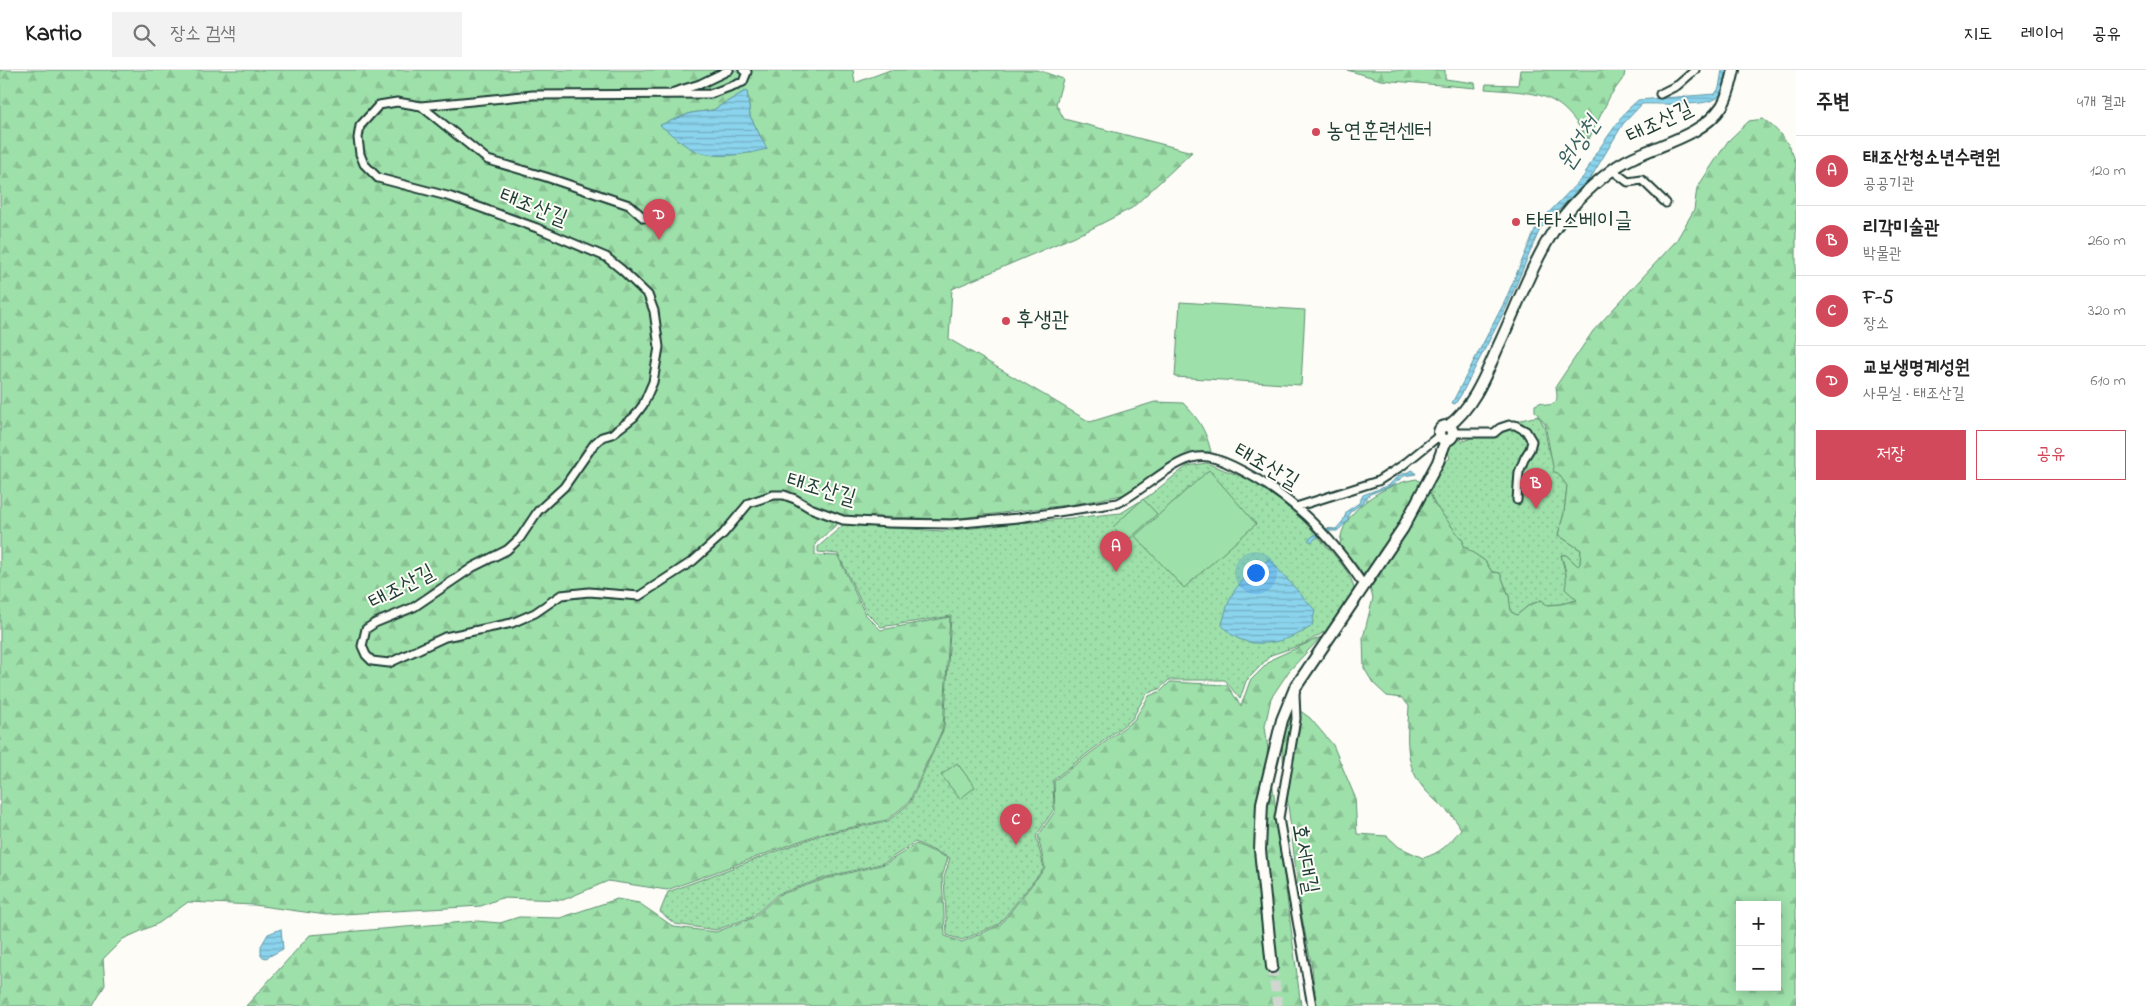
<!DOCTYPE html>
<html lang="ko">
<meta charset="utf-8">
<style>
body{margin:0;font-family:"Indie Flower","Poor Story",sans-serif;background:#f2f2f2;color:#222}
.controls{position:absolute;right:15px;bottom:15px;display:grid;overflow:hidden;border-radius:0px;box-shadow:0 2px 12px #0003}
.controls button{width:45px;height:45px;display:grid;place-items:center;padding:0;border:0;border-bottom:1px solid #e0e0e0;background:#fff;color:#222;font:25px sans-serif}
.you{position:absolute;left:1255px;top:502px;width:18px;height:18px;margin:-12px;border:4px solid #fff;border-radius:50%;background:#1a73e8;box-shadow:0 0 0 8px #1a73e833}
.badge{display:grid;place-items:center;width:32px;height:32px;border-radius:50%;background:#d1495b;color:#fff;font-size:16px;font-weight:700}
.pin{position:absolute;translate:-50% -41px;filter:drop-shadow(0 1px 2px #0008)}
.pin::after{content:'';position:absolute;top:26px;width:18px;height:15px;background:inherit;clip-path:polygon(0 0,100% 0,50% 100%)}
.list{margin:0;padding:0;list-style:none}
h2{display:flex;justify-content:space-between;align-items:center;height:65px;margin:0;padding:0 20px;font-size:21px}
h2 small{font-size:16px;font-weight:400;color:#767676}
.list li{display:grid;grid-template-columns:32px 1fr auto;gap:15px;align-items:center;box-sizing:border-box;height:70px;padding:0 20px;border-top:1px solid #e0e0e0}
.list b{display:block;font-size:19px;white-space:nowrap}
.list p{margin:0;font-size:16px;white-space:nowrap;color:#767676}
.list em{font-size:16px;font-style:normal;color:#767676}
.actions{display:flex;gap:10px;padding:15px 20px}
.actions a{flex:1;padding:11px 0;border:1px solid #d1495b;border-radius:0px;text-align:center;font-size:18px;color:#d1495b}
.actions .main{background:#d1495b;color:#fff}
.icon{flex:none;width:28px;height:28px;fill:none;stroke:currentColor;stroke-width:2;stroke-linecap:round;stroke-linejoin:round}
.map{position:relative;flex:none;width:1796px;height:936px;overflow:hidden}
header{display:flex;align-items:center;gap:30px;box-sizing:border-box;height:70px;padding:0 25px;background:#fff;border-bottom:1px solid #e0e0e0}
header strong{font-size:24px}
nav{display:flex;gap:28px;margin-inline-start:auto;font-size:18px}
.search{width:350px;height:45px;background:#f2f2f2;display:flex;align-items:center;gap:12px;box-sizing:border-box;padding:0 18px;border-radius:0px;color:#767676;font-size:19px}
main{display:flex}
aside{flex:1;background:#fff}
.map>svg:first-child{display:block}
.green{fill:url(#green-dots);stroke:#5e8e6f}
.forest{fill:url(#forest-firs);stroke:#5e8e6f;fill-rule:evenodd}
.pitch{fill:#9ee0aa;stroke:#5e8e6f}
.water{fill:url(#water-rules);stroke:#6098a3}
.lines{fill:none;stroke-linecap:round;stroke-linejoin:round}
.secondary-tunnel{stroke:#d1d6d0;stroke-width:10;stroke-dasharray:10 5;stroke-linecap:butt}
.street-casing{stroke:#1f3d34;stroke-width:11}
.secondary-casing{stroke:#1f3d34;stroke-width:14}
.street{stroke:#fdfcf7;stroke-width:7}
.secondary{stroke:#fdfcf7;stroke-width:10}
.poi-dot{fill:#d1495b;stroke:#fdfcf7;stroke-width:2}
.labels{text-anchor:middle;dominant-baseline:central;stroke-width:4;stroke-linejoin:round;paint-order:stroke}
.street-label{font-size:22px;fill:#1f3d34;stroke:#fdfcf7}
.poi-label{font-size:22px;fill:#1f3d34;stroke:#fdfcf7;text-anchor:start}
.water-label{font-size:24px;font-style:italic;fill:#3a6362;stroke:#fdfcf7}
</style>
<header>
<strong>Kartio</strong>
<div class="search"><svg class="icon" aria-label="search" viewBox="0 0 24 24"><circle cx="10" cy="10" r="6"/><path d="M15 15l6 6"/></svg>장소 검색</div>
<nav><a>지도</a><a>레이어</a><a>공유</a></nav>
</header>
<main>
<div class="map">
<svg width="1796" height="936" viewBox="0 0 1796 936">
<defs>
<pattern id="green-dots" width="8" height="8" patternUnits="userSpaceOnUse" patternTransform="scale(1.25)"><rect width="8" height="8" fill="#9ee0aa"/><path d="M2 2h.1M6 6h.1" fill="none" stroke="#88c193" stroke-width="1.8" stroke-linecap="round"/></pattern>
<pattern id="forest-firs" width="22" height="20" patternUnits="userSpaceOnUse" patternTransform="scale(1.25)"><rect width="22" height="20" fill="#9ee0aa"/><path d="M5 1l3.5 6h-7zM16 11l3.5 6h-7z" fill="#88c193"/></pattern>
<pattern id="water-rules" width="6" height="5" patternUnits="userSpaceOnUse" patternTransform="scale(1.25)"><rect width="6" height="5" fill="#8bd4ed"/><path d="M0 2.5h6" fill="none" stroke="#71adc1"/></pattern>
</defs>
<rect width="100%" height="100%" fill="#fdfcf7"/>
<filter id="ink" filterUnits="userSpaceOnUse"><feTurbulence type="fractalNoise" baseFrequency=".02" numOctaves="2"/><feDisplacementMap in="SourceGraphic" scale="10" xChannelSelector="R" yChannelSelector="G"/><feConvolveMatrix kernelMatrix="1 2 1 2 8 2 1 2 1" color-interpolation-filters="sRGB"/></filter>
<g filter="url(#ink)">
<path class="green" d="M 1538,346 C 1546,356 1545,364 1548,376 C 1552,391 1558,403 1567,416 L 1564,443 L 1558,465 L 1581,480 L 1580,495 L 1578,496 L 1566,485 L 1561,485 L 1567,510 L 1577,530 L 1561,534 L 1546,535 L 1541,530 L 1528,536 L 1517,545 L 1510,542 L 1509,526 L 1500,503 L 1492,502 L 1485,491 L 1463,476 L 1463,471 L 1435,435 L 1429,421 L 1433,418 L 1433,402 L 1450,388 L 1448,382 L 1454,368 L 1465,371 L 1476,365 L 1490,366 L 1504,354 Z
M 1207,393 C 1225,401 1260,412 1274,423 C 1291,436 1343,491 1351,509 C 1357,522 1353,534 1350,547 L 1304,574 L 1271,585 L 1246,611 L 1240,629 L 1225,610 L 1169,610 L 1159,619 L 1146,624 L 1132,649 L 1053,710 L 1054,739 L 1036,766 L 1044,798 L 999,854 L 962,870 L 947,865 L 944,808 L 950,788 L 915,772 L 884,793 L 827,807 L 778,824 L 752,847 L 716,860 L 675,854 L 660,842 L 668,822 L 820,765 L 888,751 L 910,733 L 944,658 L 951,546 L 881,557 L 866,542 L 838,484 L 818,482 L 818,477 L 843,455 L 943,461 L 1121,443 L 1150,425 L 1187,396 Z"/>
<path class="forest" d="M 0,0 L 853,0 L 855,13 L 890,0 L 1038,0 L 1063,9 L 1056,34 L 1064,49 L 1192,82 L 1132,138 L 1089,160 L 952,219 L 949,269 L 1090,352 L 1155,332 L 1183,333 C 1198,348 1206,360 1211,382 L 1201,382 L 1181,388 L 1122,425 L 1076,434 L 952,449 L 846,446 L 815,474 L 815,485 L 838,486 L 865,544 L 881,560 L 950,547 L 943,658 L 909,732 L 887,750 L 819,764 L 667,820 L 608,811 L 563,830 L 501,828 L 481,836 L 326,845 L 254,835 L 188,832 L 159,853 L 123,869 L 103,889 L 105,915 L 93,936 L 0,936 ZM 747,20 L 750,46 L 767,79 L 661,55 L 691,43 L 713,40 Z
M 1347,0 L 1445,0 L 1445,9 L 1475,13 L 1476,18 L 1381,10 Z
M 1520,0 L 1625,0 L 1624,7 L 1610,26 L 1588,71 C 1560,20 1537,23 1485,19 L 1486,14 L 1518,15 Z
M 1763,49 C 1779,60 1791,74 1796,94 L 1796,936 L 1316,936 L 1312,897 L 1301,843 L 1284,701 L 1281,656 L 1285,641 L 1299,640 L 1310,648 L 1333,675 L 1355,727 L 1357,764 L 1387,766 L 1399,777 L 1423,788 C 1441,783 1449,774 1461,759 C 1454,745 1444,739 1433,728 C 1403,701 1407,673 1409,636 L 1402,628 L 1387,626 L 1373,613 L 1364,598 L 1363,568 L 1373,528 L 1368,512 L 1358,497 L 1340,475 C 1340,440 1386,413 1417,409 L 1429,421 L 1435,435 L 1463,471 L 1463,476 L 1485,491 L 1492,502 L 1500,503 L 1509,526 L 1511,542 L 1517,545 L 1528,536 L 1542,530 L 1547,535 L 1561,534 L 1577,530 L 1565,519 C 1568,506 1565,497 1561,485 L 1566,485 L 1578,496 L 1580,494 L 1581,480 L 1558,465 L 1564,443 L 1567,416 L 1558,403 L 1554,402 L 1545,354 L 1535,341 L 1535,335 L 1542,332 L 1545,335 C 1560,335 1557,327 1556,316 L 1593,261 L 1676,171 L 1694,140 L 1697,118 L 1728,71 L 1749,51 ZM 1740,835 L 1777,835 L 1777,917 L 1740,917 Z
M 1321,567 L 1289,601 L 1271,628 L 1265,656 L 1301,936 L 246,936 L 310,865 L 477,851 L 500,853 L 519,847 L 560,848 L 617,829 L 639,833 L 674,857 L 716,862 L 753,848 L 779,825 L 828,808 L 885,794 L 916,774 L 948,788 L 942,807 L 945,866 L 962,872 L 1000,855 L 1045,798 L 1038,766 L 1055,741 L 1054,711 L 1134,650 L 1149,626 L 1161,621 L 1170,612 L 1227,615 L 1241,636 L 1250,611 L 1272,589 Z"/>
<path class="pitch" d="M 1180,232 L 1305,240 L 1301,315 L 1175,307 Z
M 1209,400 L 1256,454 L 1184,518 L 1135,466 Z
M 1143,429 L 1157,444 L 1127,471 L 1113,457 Z
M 957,693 L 975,717 L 960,729 L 941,705 Z"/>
<path class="water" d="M 1722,0 L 1727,0 C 1725,8 1724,19 1719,26 C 1710,38 1658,33 1642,34 L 1623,54 L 1587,114 L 1582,116 L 1540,159 L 1506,238 L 1461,325 L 1455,334 L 1452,333 L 1505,231 L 1537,155 L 1584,106 L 1596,83 L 1626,41 L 1638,30 L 1715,24 L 1719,18 Z
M 747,20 L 750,46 L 767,79 C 742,85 712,91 688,77 C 678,71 669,62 660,55 L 691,43 L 713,40 Z
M 1413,400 L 1416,404 L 1404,406 L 1391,416 L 1370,424 L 1361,434 L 1350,442 L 1347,452 L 1337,461 L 1325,461 L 1311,472 L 1308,470 L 1323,458 L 1336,459 L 1343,451 L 1347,441 L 1359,433 L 1363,425 L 1389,415 L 1398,406 Z
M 1269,489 L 1315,540 L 1312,556 C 1286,574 1243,584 1222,555 C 1231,516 1239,513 1269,489 Z
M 281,859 L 283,879 L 266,888 L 261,886 L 261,876 L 268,864 Z"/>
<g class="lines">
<path class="secondary-tunnel" d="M 1272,897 L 1278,936"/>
<g class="street-casing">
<path id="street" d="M 674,22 L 700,14 L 729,0
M 1660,24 L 1678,15 L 1695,0
M 421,36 L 533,25 L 710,24 L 743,12 L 747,2 L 743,0
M 1612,100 L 1628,112 L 1642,110 L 1666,133
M 644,148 L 629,135 L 546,107 L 488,90 L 421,36 L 397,32 L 379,35 L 360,56 L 358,68 L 360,84 L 364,94 L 378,108 L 451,127 L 537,158 L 606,187 L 622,200 L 648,225 L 654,241 L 659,277 L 653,312 L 643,335 L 634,347 L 612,364 L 602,367 L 594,374 L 564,417 L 538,441 L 520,468 L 507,480 L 473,497 L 414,537 L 375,553 L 366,559 L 362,576 L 366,585 L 372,591 L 389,593 L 445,567 L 512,553 L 535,543 L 561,525 L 589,522 L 639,526 L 693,491 L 723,464 L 749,433 L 773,425 L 784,425 L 795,429 L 810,438 L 843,450 L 889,453 L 951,454 L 1018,448 L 1118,433 C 1141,422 1173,390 1197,387 C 1209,385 1223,391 1233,396 C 1285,421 1328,462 1360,510
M 1453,363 L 1494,363 L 1500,358 L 1509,355 L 1515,355 L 1526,361 L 1532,371 L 1530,379 L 1525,387 L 1519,402 L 1517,430
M 1296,437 L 1378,411 L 1403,395 L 1440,365
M 1295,623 L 1296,649 L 1279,748 L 1312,936"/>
</g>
<g class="secondary-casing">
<path id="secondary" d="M 1448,356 C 1473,338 1486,304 1498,277 C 1516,239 1531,196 1554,160 C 1568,138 1591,116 1612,100 C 1645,75 1698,72 1722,36 C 1729,25 1731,12 1734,0
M1439 363a7 7 0 1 1 14 0a7 7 0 1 1-14 0Z
M 1272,897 L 1260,780 L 1262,733 L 1282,650 L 1295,618 L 1403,458 L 1438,392 L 1446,370"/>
</g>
<use href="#street" class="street"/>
<use href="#secondary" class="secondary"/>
</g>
</g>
<g class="poi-dot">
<circle cx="1316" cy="62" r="5"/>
<circle cx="1516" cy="152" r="5"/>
<circle cx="1006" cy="251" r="5"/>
</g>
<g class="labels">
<g class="street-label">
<text transform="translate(1660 53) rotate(-26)">태조산길</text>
<text transform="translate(533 138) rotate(21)">태조산길</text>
<text transform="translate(1266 397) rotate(30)">태조산길</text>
<text transform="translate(821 420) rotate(16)">태조산길</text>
<text transform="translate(402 518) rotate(-28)">태조산길</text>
<text transform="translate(1304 789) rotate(80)">호서대길</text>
</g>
<g class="poi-label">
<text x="1326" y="62">농연훈련센터</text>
<text x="1526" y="152">타타스베이글</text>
<text x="1016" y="251">후생관</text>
</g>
<g class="water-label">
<text transform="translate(1580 74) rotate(-57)">원성천</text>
</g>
</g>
</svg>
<div class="controls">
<button>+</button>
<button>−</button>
</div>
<div class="you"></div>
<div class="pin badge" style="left:1116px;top:502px">A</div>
<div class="pin badge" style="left:1536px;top:439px">B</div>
<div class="pin badge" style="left:1016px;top:775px">C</div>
<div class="pin badge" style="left:659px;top:170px">D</div>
</div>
<aside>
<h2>주변<small>4개 결과</small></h2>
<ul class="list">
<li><span class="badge">A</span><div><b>태조산청소년수련원</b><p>공공기관</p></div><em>120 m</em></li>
<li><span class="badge">B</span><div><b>리각미술관</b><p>박물관</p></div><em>260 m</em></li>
<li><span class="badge">C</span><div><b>F-5</b><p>장소</p></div><em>320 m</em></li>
<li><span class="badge">D</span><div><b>교보생명계성원</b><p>사무실 · 태조산길</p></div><em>610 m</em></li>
</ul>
<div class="actions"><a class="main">저장</a><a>공유</a></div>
</aside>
</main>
